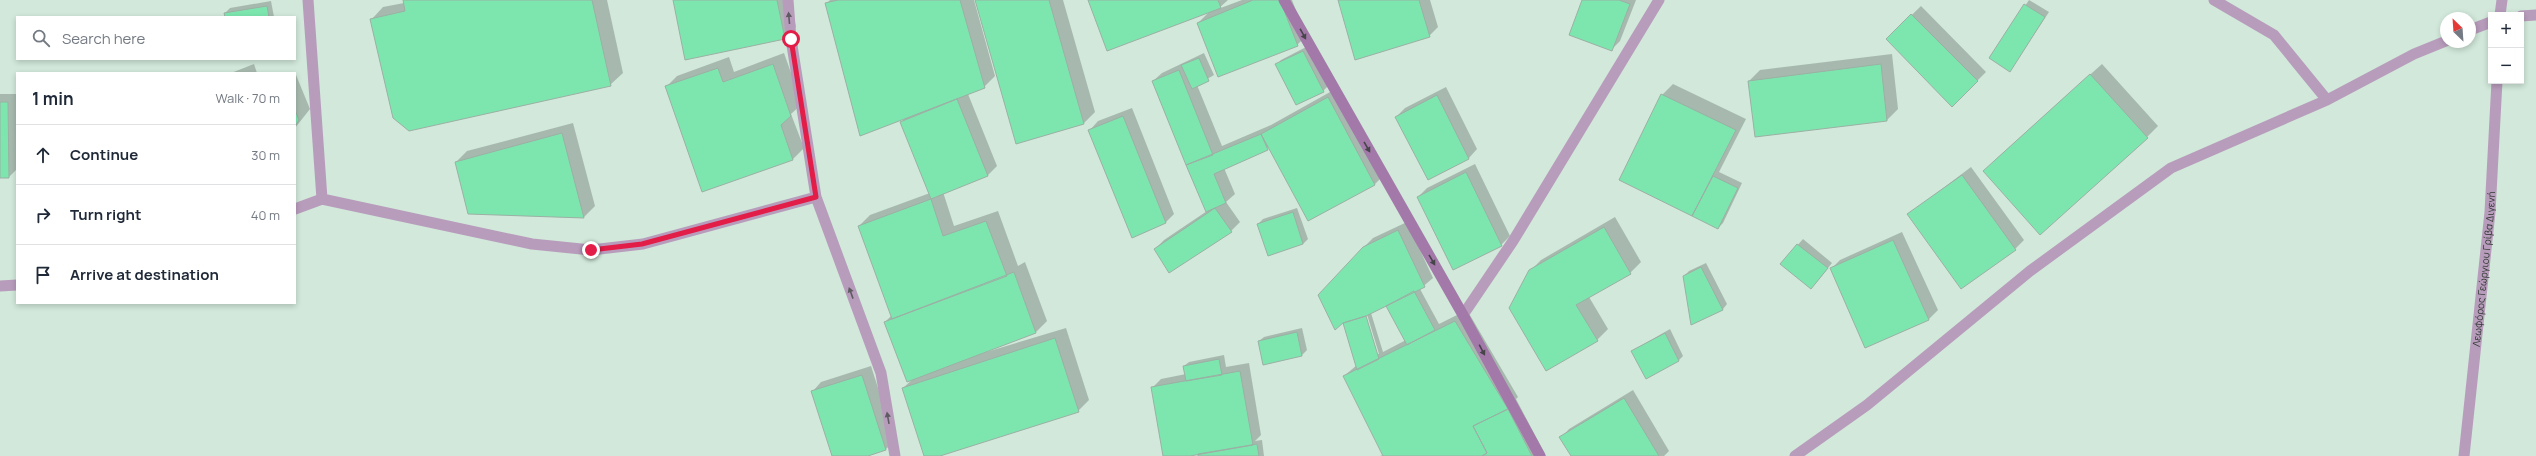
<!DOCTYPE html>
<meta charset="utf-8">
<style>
body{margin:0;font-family:Manrope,sans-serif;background:#f6f6f7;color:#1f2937}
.controls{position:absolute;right:12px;top:12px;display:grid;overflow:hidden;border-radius:0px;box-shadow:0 2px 6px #0003}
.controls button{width:36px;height:36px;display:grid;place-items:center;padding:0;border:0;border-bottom:1px solid #e0e1e3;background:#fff;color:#1f2937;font:20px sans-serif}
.compass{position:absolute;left:2440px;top:12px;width:36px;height:36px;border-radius:50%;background:#fff;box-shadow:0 2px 6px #0003;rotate:335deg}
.stop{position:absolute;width:12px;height:12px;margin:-9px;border:3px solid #e11d48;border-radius:50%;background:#fff}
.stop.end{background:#e11d48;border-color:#fff;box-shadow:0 1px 4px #0008}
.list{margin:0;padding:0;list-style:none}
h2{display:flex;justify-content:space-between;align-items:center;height:52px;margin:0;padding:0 16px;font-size:17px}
h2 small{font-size:13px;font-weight:400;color:#747a83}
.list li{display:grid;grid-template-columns:26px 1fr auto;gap:12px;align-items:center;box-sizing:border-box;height:60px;padding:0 16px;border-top:1px solid #e0e1e3}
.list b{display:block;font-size:15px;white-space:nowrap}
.list em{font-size:13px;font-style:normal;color:#747a83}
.icon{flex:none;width:22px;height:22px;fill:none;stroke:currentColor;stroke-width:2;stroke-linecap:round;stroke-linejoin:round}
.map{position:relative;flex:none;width:2536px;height:456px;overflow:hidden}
.search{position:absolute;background:#fff;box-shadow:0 2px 6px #0003;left:16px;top:16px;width:280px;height:44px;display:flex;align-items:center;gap:10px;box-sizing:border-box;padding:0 14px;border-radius:0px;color:#747a83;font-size:15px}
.panel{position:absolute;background:#fff;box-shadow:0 2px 6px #0003;left:16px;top:72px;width:280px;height:232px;border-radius:0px}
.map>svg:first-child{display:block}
.shadow{fill:#0003;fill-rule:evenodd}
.building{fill:#7de6af;stroke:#9bb0a4}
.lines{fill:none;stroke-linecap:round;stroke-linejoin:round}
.minor{stroke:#b89cbc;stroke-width:11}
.tertiary{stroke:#b89cbc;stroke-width:11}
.secondary{stroke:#a379a9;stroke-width:11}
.oneway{fill:#5f5b62}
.oneway2{fill:#46454a}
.route{stroke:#e11d48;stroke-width:5}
.labels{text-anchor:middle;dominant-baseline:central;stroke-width:3;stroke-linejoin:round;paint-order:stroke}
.street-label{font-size:10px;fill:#2f3832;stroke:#def5e7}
</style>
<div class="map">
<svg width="2536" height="456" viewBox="0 0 2536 456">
<rect width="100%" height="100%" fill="#d1e8da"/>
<path class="shadow" d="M 404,0 L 607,0 L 623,73 L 610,85 L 371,20 L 383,7 L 404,3 Z
M 674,0 L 790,0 L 796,27 L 785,38 Z
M 830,0 L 974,0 L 995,76 L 984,87 L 968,94 L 997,166 L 988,175 L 943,192 L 954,226 L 998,211 L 1018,266 L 1025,262 L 1047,321 L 1036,332 L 963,359 L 1066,328 L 1089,400 L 1078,411 L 937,456 L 925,456 L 903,388 L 913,379 L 885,322 L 892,315 L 859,226 L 870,215 L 930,193 L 901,122 L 906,117 L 826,4 Z
M 976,0 L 1063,0 L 1095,112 L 1084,123 L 1017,142 Z
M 1089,0 L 1228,0 L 1218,9 L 1242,0 L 1292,0 L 1306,36 L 1297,45 L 1198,23 L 1209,12 Z
M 1339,0 L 1430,0 L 1438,27 L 1429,36 Z
M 1583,0 L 1636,0 L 1620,41 L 1611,50 Z
M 2029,0 L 2049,12 L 2010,71 L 1990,58 Z
M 271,1 L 274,17 L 226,17 L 225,13 L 230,8 Z
M 1921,6 L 1986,72 L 1952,106 L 1887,39 Z
M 1308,46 L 1328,86 L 1323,91 L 1276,65 L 1281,60 Z
M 784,53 L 802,104 L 791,114 L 804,148 L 793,159 L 666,87 L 677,76 L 729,57 L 734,72 Z
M 1204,53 L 1214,75 L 1197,85 L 1222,146 L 1271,125 L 1339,87 L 1385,174 L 1374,185 L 1269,147 L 1224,168 L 1235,194 L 1226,202 L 1240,222 L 1231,231 L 1155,249 L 1164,240 L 1207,211 L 1153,81 L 1162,73 Z
M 1892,54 L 1898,109 L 1887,120 L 1756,136 L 1749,81 L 1760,70 Z
M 254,64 L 257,73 L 231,73 Z
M 2102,64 L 2158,126 L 2147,137 L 1995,160 Z
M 296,75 L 310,109 L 295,128 L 295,76 Z
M 1673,84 L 1746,119 L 1719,172 L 1742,183 L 1723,223 L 1718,228 L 1621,180 L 1662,95 Z
M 1446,87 L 1477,149 L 1469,158 L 1428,179 L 1396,117 L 1405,108 Z
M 0,94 L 16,94 L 17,169 L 9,177 L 0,177 Z
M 1132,108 L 1174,214 L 1165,223 L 1090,130 L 1098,121 Z
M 573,123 L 595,206 L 584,217 L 456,162 L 467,151 Z
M 1475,164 L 1510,236 L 1501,245 L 1418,197 L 1427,188 Z
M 1971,167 L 2024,240 L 2015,249 L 1909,214 Z
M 1297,208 L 1308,239 L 1303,244 L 1258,224 L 1263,219 Z
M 1615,217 L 1641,262 L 1630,273 L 1589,297 L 1608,329 L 1597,340 L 1530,271 L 1541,260 Z
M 1407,222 L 1433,278 L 1420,289 L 1439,324 L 1467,310 L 1518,397 L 1516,399 L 1546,456 L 1380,456 L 1383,455 L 1344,376 L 1357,365 L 1364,247 L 1373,238 ZM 1386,305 L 1406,340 L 1383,352 L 1371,313 ZM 1366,311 L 1379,354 L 1376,354 L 1364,312 Z
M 1902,232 L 1938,310 L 1929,319 L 1866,347 L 1831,269 L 1840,260 Z
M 1803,239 L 1832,263 L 1816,283 L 1781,264 Z
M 1706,263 L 1727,304 L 1723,309 L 1692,323 L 1684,276 L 1689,271 Z
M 1302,328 L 1307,350 L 1302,355 L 1264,364 L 1259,341 L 1264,337 Z
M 1670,329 L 1683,356 L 1678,361 L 1632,351 Z
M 1224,355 L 1226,367 L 1249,363 L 1261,435 L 1255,441 L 1262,440 L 1264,456 L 1199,456 L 1199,454 L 1164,456 L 1152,388 L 1161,379 L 1186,374 L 1184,366 L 1189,362 Z
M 871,366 L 895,441 L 886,449 L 865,456 L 833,456 L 813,391 L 821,382 Z
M 1633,390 L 1669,451 L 1664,456 L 1572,456 L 1561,438 L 1569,429 Z"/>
<path class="building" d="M 403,0 L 592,0 L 611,86 L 409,131 L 393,118 L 370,19 L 405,11 Z
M 673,0 L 777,0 L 785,39 L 685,60 Z
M 838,0 L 960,0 L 985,88 L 860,136 L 825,3 Z
M 975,0 L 1049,0 L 1084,124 L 1016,144 Z
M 1088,0 L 1218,0 L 1221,8 L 1107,51 Z
M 1253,0 L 1280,0 L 1298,46 L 1218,77 L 1197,23 Z
M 1338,0 L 1419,0 L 1430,37 L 1355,60 Z
M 1582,0 L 1619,0 L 1630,4 L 1612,51 L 1569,35 Z
M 2024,4 L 2045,17 L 2010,72 L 1989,58 Z
M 267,6 L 269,17 L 225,17 L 224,13 Z
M 1911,14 L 1978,81 L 1952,107 L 1886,39 Z
M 1303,51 L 1324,92 L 1296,105 L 1275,64 Z
M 1199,58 L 1209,81 L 1192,89 L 1181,65 Z
M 773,64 L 791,116 L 781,125 L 793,160 L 702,192 L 665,86 L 718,68 L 723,82 Z
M 1881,64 L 1887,121 L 1755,137 L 1748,81 Z
M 1179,70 L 1213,155 L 1186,165 L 1152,81 Z
M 2090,74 L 2148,138 L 2040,235 L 1983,171 Z
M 1661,94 L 1736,130 L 1692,216 L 1619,180 Z
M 1437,95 L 1469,159 L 1428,180 L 1395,117 Z
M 1328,97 L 1375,185 L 1308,221 L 1261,134 Z
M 957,99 L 988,176 L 931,199 L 900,122 Z
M 0,102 L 8,102 L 9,178 L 0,178 Z
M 295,110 L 299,120 L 295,126 Z
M 1123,116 L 1166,223 L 1132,238 L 1088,130 Z
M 562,133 L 584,218 L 468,214 L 455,162 Z
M 1261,134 L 1268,150 L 1214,174 L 1226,203 L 1206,212 L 1186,165 Z
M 1466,172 L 1502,246 L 1453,270 L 1417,197 Z
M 1962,175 L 2016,250 L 1961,289 L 1907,214 Z
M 1713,176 L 1738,188 L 1718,229 L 1692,216 Z
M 931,199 L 943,236 L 986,221 L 1007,276 L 892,319 L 858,226 Z
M 1215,208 L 1232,232 L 1169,273 L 1154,249 Z
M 1293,212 L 1303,244 L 1268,256 L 1257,224 Z
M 1604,227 L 1631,274 L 1576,305 L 1598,341 L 1546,371 L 1509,308 L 1529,270 Z
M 1398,230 L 1425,287 L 1366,316 L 1343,323 L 1335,330 L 1318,295 L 1363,247 Z
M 1893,240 L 1929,320 L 1865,348 L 1830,268 Z
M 1797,244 L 1828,268 L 1811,289 L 1780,264 Z
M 1701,267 L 1723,310 L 1691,325 L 1683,276 Z
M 1014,272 L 1036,333 L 907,382 L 884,322 Z
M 1414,291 L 1435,330 L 1407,345 L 1386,306 Z
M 1366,316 L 1379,359 L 1357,370 L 1343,323 Z
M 1455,321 L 1508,409 L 1473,426 L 1487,453 L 1482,456 L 1383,456 L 1343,376 Z
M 1297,332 L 1302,356 L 1263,365 L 1258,341 Z
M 1665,333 L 1679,361 L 1646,379 L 1631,351 Z
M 1055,338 L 1079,412 L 940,456 L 924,456 L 902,388 Z
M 1219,359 L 1222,375 L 1186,381 L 1183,366 Z
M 1240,371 L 1253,445 L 1190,456 L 1163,456 L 1151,387 Z
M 862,375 L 886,450 L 868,456 L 832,456 L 811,391 Z
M 1624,398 L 1659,456 L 1571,456 L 1559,437 Z
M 1508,409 L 1532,456 L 1482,456 L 1487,453 L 1473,426 Z
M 1257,444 L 1259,456 L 1198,456 L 1198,454 Z"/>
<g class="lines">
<path class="minor" d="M 308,0 L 322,199
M 788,0 L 791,39 L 816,197 L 881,373 L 895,456
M 2214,0 L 2274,35 L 2327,100
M 2521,16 L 2536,15
M 2470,30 L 2491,22
M 295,209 L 322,199 L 532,244 L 591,250 L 643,244 L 816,197
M 0,286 L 17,285
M 1463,315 L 1513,241 L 1659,0
M 1795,456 L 1867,405 L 2030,271 L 2171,168 L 2327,100 L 2414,54 L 2446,41"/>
<g class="tertiary">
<path d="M 2500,15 L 2502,0"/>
<path id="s1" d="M 2464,456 L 2490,212 L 2497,81"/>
</g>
<path class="secondary" d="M 1284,0 L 1463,315 L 1540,456"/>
</g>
<defs><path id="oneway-solid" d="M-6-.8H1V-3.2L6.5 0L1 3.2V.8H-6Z"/></defs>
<g class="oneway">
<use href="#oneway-solid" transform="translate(789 18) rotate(-95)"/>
<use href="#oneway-solid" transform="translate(851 293) rotate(-110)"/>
<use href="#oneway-solid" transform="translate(888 418) rotate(-100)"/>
</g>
<g class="oneway2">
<use href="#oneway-solid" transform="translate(1303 34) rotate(61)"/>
<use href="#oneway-solid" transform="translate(1367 147) rotate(60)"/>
<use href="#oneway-solid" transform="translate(1432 260) rotate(60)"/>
<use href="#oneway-solid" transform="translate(1482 350) rotate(62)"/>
</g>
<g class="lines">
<path class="route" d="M 591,250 L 642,244 L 816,197 L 791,39"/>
</g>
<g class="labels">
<g class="street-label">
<text stroke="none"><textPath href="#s1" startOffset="188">Λεωφόρος Γεώργιου Γρίβα Διγενή</textPath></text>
</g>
</g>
</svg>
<div class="controls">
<button>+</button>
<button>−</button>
</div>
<svg class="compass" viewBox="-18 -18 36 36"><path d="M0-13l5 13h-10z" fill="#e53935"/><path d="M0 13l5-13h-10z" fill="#747a83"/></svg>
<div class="stop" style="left:791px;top:39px"></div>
<div class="stop end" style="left:591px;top:250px"></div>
<div class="search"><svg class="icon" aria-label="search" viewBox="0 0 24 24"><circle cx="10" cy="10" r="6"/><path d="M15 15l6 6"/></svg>Search here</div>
<section class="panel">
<h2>1 min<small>Walk · 70 m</small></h2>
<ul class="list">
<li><svg class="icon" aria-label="ahead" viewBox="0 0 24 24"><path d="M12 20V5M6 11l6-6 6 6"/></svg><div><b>Continue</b></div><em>30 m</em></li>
<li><svg class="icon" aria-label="right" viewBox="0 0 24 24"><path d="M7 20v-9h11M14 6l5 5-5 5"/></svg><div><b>Turn right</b></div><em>40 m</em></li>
<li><svg class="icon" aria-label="arrive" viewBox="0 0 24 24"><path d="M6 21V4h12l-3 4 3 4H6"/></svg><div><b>Arrive at destination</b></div></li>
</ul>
</section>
</div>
